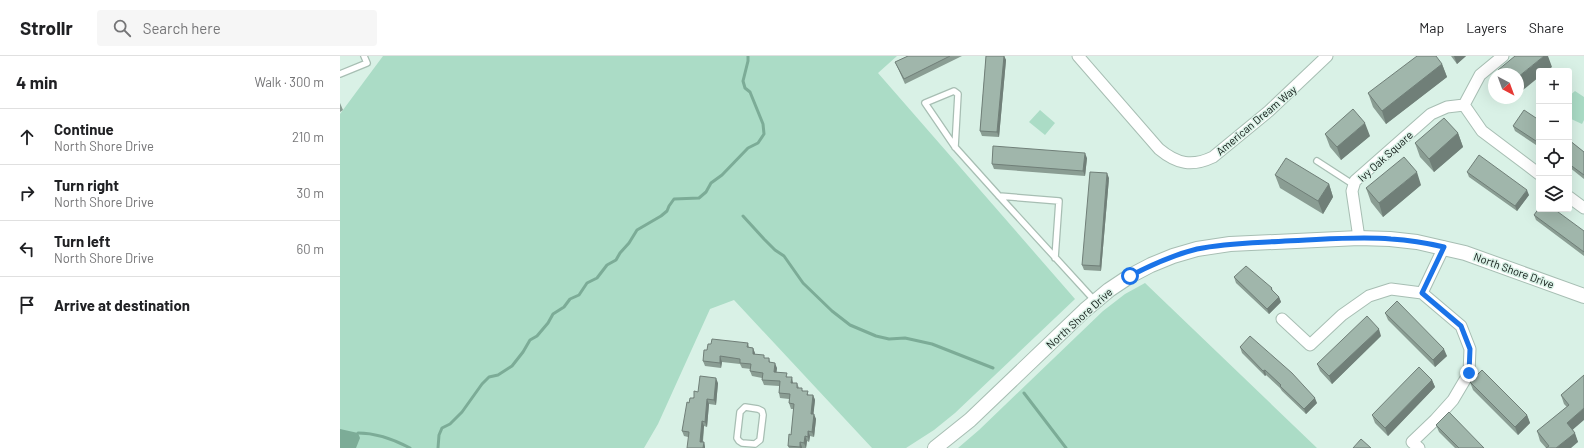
<!DOCTYPE html>
<meta charset="utf-8">
<style>
body{margin:0;font-family:Barlow,sans-serif;background:#f6f6f6;color:#202124}
.controls{position:absolute;right:12px;top:12px;display:grid;overflow:hidden;border-radius:4px;box-shadow:0 4px 16px #0002}
.controls button{width:36px;height:36px;display:grid;place-items:center;padding:0;border:0;border-bottom:1px solid #e0e0e0;background:#fff;color:#202124;font:20px sans-serif}
.compass{position:absolute;left:1148px;top:12px;width:36px;height:36px;border-radius:50%;background:#fff;box-shadow:0 4px 16px #0002;rotate:139deg}
.stop{position:absolute;width:12px;height:12px;margin:-9px;border:3px solid #1a73e8;border-radius:50%;background:#fff}
.stop.end{background:#1a73e8;border-color:#fff;box-shadow:0 1px 4px #0008}
.list{margin:0;padding:0;list-style:none}
h2{display:flex;justify-content:space-between;align-items:center;height:52px;margin:0;padding:0 16px;font-size:17px}
h2 small{font-size:13px;font-weight:400;color:#757577}
.list li{display:grid;grid-template-columns:26px 1fr auto;gap:12px;align-items:center;box-sizing:border-box;height:56px;padding:0 16px;border-top:1px solid #e0e0e0}
.list b{display:block;font-size:15px;white-space:nowrap}
.list p{margin:0;font-size:13px;white-space:nowrap;color:#757577}
.list em{font-size:13px;font-style:normal;color:#757577}
.icon{flex:none;width:22px;height:22px;fill:none;stroke:currentColor;stroke-width:2;stroke-linecap:round;stroke-linejoin:round}
.map{position:relative;flex:none;width:1244px;height:392px;overflow:hidden}
header{display:flex;align-items:center;gap:24px;box-sizing:border-box;height:56px;padding:0 20px;background:#fff;border-bottom:1px solid #e0e0e0}
header strong{font-size:19px}
nav{display:flex;gap:22px;margin-inline-start:auto;font-size:14px}
.search{width:280px;height:36px;background:#f6f6f6;display:flex;align-items:center;gap:10px;box-sizing:border-box;padding:0 14px;border-radius:4px;color:#757577;font-size:15px}
main{display:flex}
aside{flex:1;background:#fff}
.map>svg:first-child{display:block}
.green{fill:#abdcc6}
.water{fill:#7cac97}
.lines{fill:none;stroke-linecap:round;stroke-linejoin:round}
.stream{stroke:#7cac97;stroke-width:3}
.service-casing{stroke:#a7beb3;stroke-width:8}
.minor-casing{stroke:#a7beb3;stroke-width:13}
.tertiary-casing{stroke:#a7beb3;stroke-width:16}
.service{stroke:#fff;stroke-width:5.5}
.minor{stroke:#fff;stroke-width:11}
.tertiary{stroke:#fff;stroke-width:14}
.wall{fill:#8a9d93}
.shaded-wall{fill:#707f78}
.building{fill:#a0b6ab;stroke:#707f78}
.route{stroke:#1a73e8;stroke-width:5}
.labels{text-anchor:middle;dominant-baseline:central;stroke-width:3;stroke-linejoin:round;paint-order:stroke}
.street-label{font-size:11px;fill:#0e1613;stroke:#d9f1e6}
</style>
<header>
<strong>Strollr</strong>
<div class="search"><svg class="icon" aria-label="search" viewBox="0 0 24 24"><circle cx="10" cy="10" r="6"/><path d="M15 15l6 6"/></svg>Search here</div>
<nav><a>Map</a><a>Layers</a><a>Share</a></nav>
</header>
<main>
<aside>
<h2>4 min<small>Walk · 300 m</small></h2>
<ul class="list">
<li><svg class="icon" aria-label="ahead" viewBox="0 0 24 24"><path d="M12 20V5M6 11l6-6 6 6"/></svg><div><b>Continue</b><p>North Shore Drive</p></div><em>210 m</em></li>
<li><svg class="icon" aria-label="right" viewBox="0 0 24 24"><path d="M7 20v-9h11M14 6l5 5-5 5"/></svg><div><b>Turn right</b><p>North Shore Drive</p></div><em>30 m</em></li>
<li><svg class="icon" aria-label="left" viewBox="0 0 24 24"><path d="M17 20v-9H6M10 6l-5 5 5 5"/></svg><div><b>Turn left</b><p>North Shore Drive</p></div><em>60 m</em></li>
<li><svg class="icon" aria-label="arrive" viewBox="0 0 24 24"><path d="M6 21V4h12l-3 4 3 4H6"/></svg><div><b>Arrive at destination</b></div></li>
</ul>
</aside>
<div class="map">
<svg width="1244" height="392" viewBox="0 0 1244 392">
<rect width="100%" height="100%" fill="#d9f1e6"/>
<path class="green" d="M 43,0 L 557,0 L 538,17 L 735,243 L 615,357 L 594,374 L 566,392 L 532,392 L 394,244 L 370,253 L 318,368 L 304,392 L 0,392 L 0,58 Z
M 1235,35 L 1244,41 L 1244,64 L 1242,68 L 1229,62 L 1229,40 Z
M 700,54 L 715,67 L 705,79 L 689,66 Z
M 805,227 L 977,392 L 618,392 L 639,374 L 763,255 L 785,238 Z"/>
<path class="water" d="M 0,373 L 18,377 L 20,382 L 16,392 L 0,392 Z"/>
<g class="lines">
<path class="stream" d="M 403,160 L 424,183 L 435,194 L 444,200 L 463,227 L 492,255 L 510,269 L 536,280 L 549,283 L 565,282 L 592,288 L 653,312
M 684,337 L 726,392
M 18,377 C 36,377 55,384 70,392
M 98,392 L 99,379 L 102,372 L 110,368 L 122,356 L 142,328 L 149,321 L 158,319 L 172,310 L 183,296 L 190,284 L 197,280 L 208,267 L 213,258 L 224,251 L 230,243 L 239,239 L 247,227 L 257,222 L 267,209 L 276,204 L 280,197 L 289,187 L 297,174 L 321,160 L 327,155 L 329,150 L 334,143 L 359,142 L 366,136 L 371,127 L 382,119 L 408,92 L 418,87 L 424,78 L 423,68 L 410,36 L 405,32 L 403,25 L 408,5 L 408,0"/>
<g class="service-casing">
<path id="service" d="M 0,18 L 27,7 L 24,0
M 615,91 L 618,38 L 614,35 L 585,47 L 615,91 L 659,140 L 755,245
M 977,105 L 1014,129
M 659,140 L 719,145 L 715,202
M 405,351 L 418,353 L 422,355 L 423,359 L 420,384 L 415,388 L 402,387 L 399,385 L 397,382 L 400,356 Z"/>
</g>
<g class="minor-casing">
<path id="minor" d="M 738,0 L 819,93 C 837,108 852,111 873,101 L 929,55 L 987,0
M 1124,49 L 1142,75 L 1199,118
M 1229,141 L 1244,152
M 1019,182 L 1012,135 L 1015,125 L 1091,58 L 1107,51 L 1124,49 L 1140,19 L 1163,0
M 1082,237 L 1104,191
M 942,263 L 970,289 L 1002,259 L 1029,240 L 1051,233 L 1082,237 L 1121,270 L 1130,293 L 1129,317 L 1113,344 L 1095,364 L 1072,386 L 1079,392"/>
</g>
<g class="tertiary-casing">
<path id="tertiary" d="M 595,392 L 630,364 L 745,254 L 769,234 L 790,220 L 811,209 L 833,200 L 857,193 L 890,188 L 1019,182 L 1050,183 L 1077,186 L 1125,197 L 1244,240"/>
</g>
<use href="#service" class="service"/>
<use href="#minor" class="minor"/>
<use href="#tertiary" class="tertiary"/>
</g>
<path class="wall" d="M 568,0 L 622,0 L 565,28 L 555,6 Z
M 646,0 L 664,0 L 666,4 L 659,81 L 642,80 L 640,75 Z
M 1111,0 L 1126,0 L 1117,8 Z
M 1102,8 L 1107,21 L 1046,68 L 1033,51 L 1028,37 Z
M 0,47 L 3,54 L 0,56 Z
M 1199,64 L 1199,91 L 1175,75 L 1173,70 Z
M 1118,77 L 1123,91 L 1094,116 L 1080,101 L 1075,87 Z
M 985,78 L 1030,80 L 1001,104 L 990,91 Z
M 1229,84 L 1244,96 L 1244,123 L 1229,111 Z
M 747,102 L 745,120 L 654,113 L 652,108 Z
M 1127,116 L 1189,139 L 1177,155 L 1129,121 Z
M 935,119 L 989,128 L 993,141 L 983,158 L 940,132 Z
M 769,122 L 761,215 L 744,214 L 742,209 Z
M 1081,129 L 1043,161 L 1031,146 L 1026,132 Z
M 1194,159 L 1244,175 L 1244,200 L 1196,164 Z
M 894,221 L 932,232 L 933,236 L 939,241 L 941,246 L 929,258 L 896,227 Z
M 1045,257 L 1107,300 L 1095,311 L 1048,264 Z
M 1041,280 L 992,328 L 980,315 L 977,308 Z
M 408,287 L 409,291 L 413,292 L 415,298 L 425,302 L 429,302 L 430,306 L 437,312 L 436,316 L 448,321 L 453,327 L 457,327 L 459,332 L 469,339 L 473,339 L 475,344 L 473,358 L 476,363 L 474,381 L 470,380 L 469,386 L 467,385 L 466,392 L 449,392 L 448,390 L 451,379 L 454,353 L 451,353 L 449,347 L 449,343 L 440,342 L 439,337 L 439,330 L 424,329 L 422,324 L 422,322 L 412,320 L 410,315 L 411,313 L 402,312 L 400,308 L 382,306 L 381,312 L 365,310 L 363,305 L 367,294 L 371,288 Z
M 900,291 L 977,347 L 966,358 L 942,335 L 940,332 L 926,319 L 925,320 L 902,297 Z
M 1244,319 L 1233,374 L 1238,386 L 1206,392 L 1200,385 L 1197,375 L 1227,351 L 1224,348 L 1221,339 Z
M 1092,324 L 1095,331 L 1048,380 L 1035,367 L 1032,359 Z
M 1130,326 L 1187,359 L 1190,367 L 1178,379 L 1133,334 Z
M 378,327 L 376,349 L 369,348 L 367,371 L 364,370 L 363,386 L 364,386 L 365,392 L 348,381 L 344,380 L 342,375 L 349,347 L 358,336 Z
M 1096,369 L 1144,392 L 1115,392 L 1099,376 Z"/>
<path class="shaded-wall" d="M 664,0 L 666,4 L 659,81 L 657,76 Z
M 1114,0 L 1126,0 L 1117,8 Z
M 1204,0 L 1208,0 L 1212,11 L 1207,15 L 1199,15 L 1199,21 L 1178,38 L 1178,21 Z
M 1102,8 L 1107,21 L 1046,68 L 1042,55 Z
M 1025,67 L 1030,80 L 1001,104 L 997,91 Z
M 1118,77 L 1123,91 L 1094,116 L 1089,103 Z
M 745,97 L 747,102 L 745,120 L 743,115 Z
M 1077,116 L 1081,129 L 1043,161 L 1039,147 Z
M 767,117 L 769,122 L 761,215 L 760,210 Z
M 989,128 L 993,141 L 983,158 L 978,145 Z
M 1187,134 L 1189,139 L 1177,155 L 1175,150 Z
M 939,241 L 941,246 L 929,258 L 927,253 Z
M 1039,273 L 1041,280 L 992,328 L 989,320 Z
M 413,292 L 415,297 L 414,303 L 413,298 Z
M 1104,293 L 1107,300 L 1095,311 L 1093,304 Z
M 380,300 L 382,306 L 381,312 L 380,307 Z
M 435,307 L 437,312 L 436,321 L 434,316 Z
M 925,314 L 926,319 L 925,320 L 923,315 Z
M 452,321 L 453,327 L 453,332 L 451,327 Z
M 376,322 L 378,327 L 376,349 L 374,344 Z
M 1092,324 L 1095,331 L 1048,380 L 1045,372 Z
M 473,339 L 475,344 L 473,363 L 471,358 Z
M 975,342 L 977,347 L 966,358 L 964,353 Z
M 367,343 L 369,348 L 367,371 L 365,366 Z
M 1244,352 L 1244,364 L 1230,376 L 1227,367 Z
M 474,358 L 476,363 L 474,381 L 472,376 Z
M 1187,359 L 1190,367 L 1178,379 L 1175,371 Z
M 362,365 L 364,370 L 362,391 L 360,386 Z
M 468,375 L 470,380 L 469,386 L 468,381 Z
M 1235,377 L 1238,386 L 1231,392 L 1216,392 Z
M 465,380 L 467,385 L 466,392 L 464,387 Z
M 364,386 L 365,391 L 365,392 L 363,392 Z
M 460,386 L 462,391 L 462,392 L 460,392 Z"/>
<path class="building" d="M 568,0 L 610,0 L 564,23 L 555,6 Z
M 646,0 L 664,0 L 657,76 L 640,75 Z
M 1077,0 L 1096,0 L 1102,8 L 1042,55 L 1028,37 Z
M 1175,0 L 1204,0 L 1178,21 L 1178,18 L 1161,18 L 1158,14 Z
M 1013,53 L 1025,67 L 997,91 L 985,78 Z
M 1184,54 L 1199,64 L 1199,87 L 1173,70 Z
M 1104,62 L 1118,77 L 1089,103 L 1075,87 Z
M 1229,84 L 1244,96 L 1244,119 L 1229,108 Z
M 653,90 L 745,97 L 743,115 L 652,108 Z
M 1139,99 L 1187,134 L 1175,150 L 1127,116 Z
M 1064,101 L 1077,116 L 1039,147 L 1026,132 Z
M 946,102 L 989,128 L 978,145 L 935,119 Z
M 750,116 L 767,117 L 760,210 L 742,209 Z
M 1199,152 L 1199,153 L 1214,153 L 1244,175 L 1244,196 L 1194,159 Z
M 906,210 L 932,232 L 931,233 L 939,241 L 927,253 L 894,221 Z
M 1057,245 L 1104,293 L 1093,304 L 1045,257 Z
M 1027,260 L 1039,273 L 989,320 L 977,308 Z
M 910,280 L 952,317 L 975,342 L 964,353 L 940,330 L 941,329 L 925,314 L 923,315 L 900,291 Z
M 372,283 L 408,287 L 407,291 L 413,292 L 413,298 L 424,299 L 424,302 L 429,302 L 429,306 L 435,307 L 434,316 L 447,317 L 446,321 L 452,321 L 451,327 L 457,327 L 457,332 L 462,332 L 462,335 L 468,335 L 467,339 L 473,339 L 471,358 L 474,358 L 472,376 L 468,375 L 468,381 L 465,380 L 464,387 L 460,386 L 460,391 L 448,390 L 449,378 L 451,379 L 454,348 L 449,347 L 450,338 L 439,337 L 440,325 L 422,324 L 423,317 L 410,315 L 411,308 L 400,307 L 400,303 L 380,300 L 380,307 L 363,305 L 364,294 L 367,294 L 368,288 L 371,288 Z
M 1079,311 L 1092,324 L 1045,372 L 1032,359 Z
M 1142,314 L 1187,359 L 1175,371 L 1130,326 Z
M 1244,319 L 1244,352 L 1227,367 L 1235,377 L 1216,392 L 1206,392 L 1209,390 L 1197,375 L 1229,349 L 1221,339 Z
M 360,320 L 376,322 L 374,344 L 367,343 L 365,366 L 362,365 L 360,386 L 364,386 L 363,392 L 347,392 L 349,376 L 342,375 L 347,346 L 349,347 L 350,342 L 354,342 L 354,335 L 358,336 Z
M 1109,356 L 1144,392 L 1119,392 L 1096,369 Z
M 1021,383 L 1031,392 L 1013,392 Z"/>
<g class="lines">
<path class="route" d="M 790,220 C 811,209 833,199 857,193 C 886,187 915,187 945,185 C 980,184 1015,180 1051,183 C 1069,184 1087,187 1104,191 L 1082,237 L 1121,270 L 1130,293 L 1129,317"/>
</g>
<g class="labels">
<g class="street-label">
<text transform="translate(916 64) rotate(-40)">American Dream Way</text>
<text transform="translate(1045 100) rotate(-42)">Ivy Oak Square</text>
<text transform="translate(1174 214) rotate(20)">North Shore Drive</text>
<text transform="translate(739 262) rotate(-42)">North Shore Drive</text>
</g>
</g>
</svg>
<div class="controls">
<button>+</button>
<button>−</button>
<button><svg class="icon" aria-label="locate" viewBox="0 0 24 24"><circle cx="12" cy="12" r="6"/><path d="M12 2v4M12 18v4M2 12h4M18 12h4"/></svg></button>
<button><svg class="icon" aria-label="layers" viewBox="0 0 24 24"><path d="M12 4l9 5-9 5-9-5zM3 14l9 5 9-5"/></svg></button>
</div>
<svg class="compass" viewBox="-18 -18 36 36"><path d="M0-13l5 13h-10z" fill="#e53935"/><path d="M0 13l5-13h-10z" fill="#757577"/></svg>
<div class="stop" style="left:790px;top:220px"></div>
<div class="stop end" style="left:1129px;top:317px"></div>
</div>
</main>
